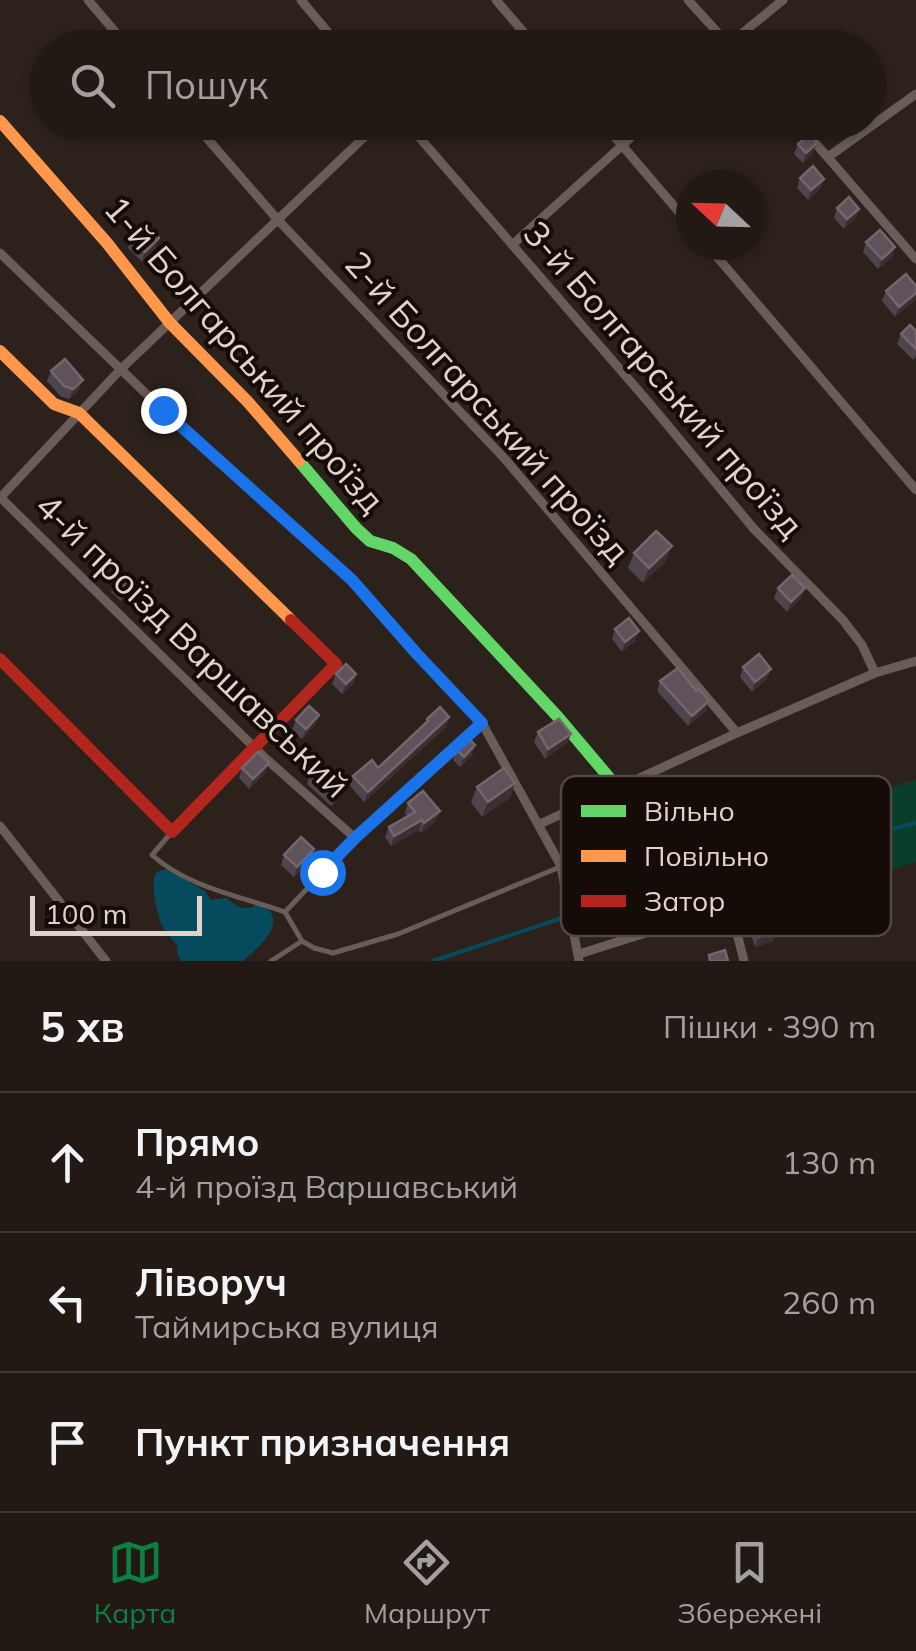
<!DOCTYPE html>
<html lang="uk">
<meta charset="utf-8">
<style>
body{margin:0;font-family:Mulish,sans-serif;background:#2a221d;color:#f1f3f6}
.compass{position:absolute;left:676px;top:170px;width:90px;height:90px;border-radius:50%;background:#221914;box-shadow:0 2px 8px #0004;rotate:292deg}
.scale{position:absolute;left:30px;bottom:25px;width:172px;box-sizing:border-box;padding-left:10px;border:5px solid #e1d2cb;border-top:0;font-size:28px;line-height:35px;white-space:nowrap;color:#e1d2cb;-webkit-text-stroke:8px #150b07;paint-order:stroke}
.stop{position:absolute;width:30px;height:30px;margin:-22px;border:8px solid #1a73e8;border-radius:50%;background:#fff}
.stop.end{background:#1a73e8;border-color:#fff;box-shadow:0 2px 10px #0008}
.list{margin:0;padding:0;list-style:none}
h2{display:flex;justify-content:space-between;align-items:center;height:130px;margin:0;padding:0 40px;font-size:42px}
h2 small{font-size:32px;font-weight:400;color:#a2a0a0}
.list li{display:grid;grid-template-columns:65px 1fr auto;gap:30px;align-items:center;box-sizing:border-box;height:140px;padding:0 40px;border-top:2px solid #3f3834}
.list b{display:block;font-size:38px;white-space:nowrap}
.list p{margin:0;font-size:32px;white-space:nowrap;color:#a2a0a0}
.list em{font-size:32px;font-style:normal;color:#a2a0a0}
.icon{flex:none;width:55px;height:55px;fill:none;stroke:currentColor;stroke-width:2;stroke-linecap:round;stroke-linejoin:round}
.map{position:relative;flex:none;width:916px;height:961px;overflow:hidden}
.search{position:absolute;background:#221914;box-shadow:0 2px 8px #0004;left:30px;right:30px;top:30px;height:110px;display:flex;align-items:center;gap:25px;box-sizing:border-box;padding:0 35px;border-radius:55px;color:#a2a0a0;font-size:38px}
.sheet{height:550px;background:#221914}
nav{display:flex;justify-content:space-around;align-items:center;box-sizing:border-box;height:140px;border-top:2px solid #3f3834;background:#221914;font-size:28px;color:#a2a0a0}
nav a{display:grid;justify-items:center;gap:5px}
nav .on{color:#0b8043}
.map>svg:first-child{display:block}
.green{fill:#093f2a}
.water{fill:#064b5d}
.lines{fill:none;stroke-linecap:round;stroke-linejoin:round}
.stream{stroke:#064b5d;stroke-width:4}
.lane{stroke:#695c59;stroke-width:5}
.street{stroke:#695c59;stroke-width:9}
.fast{stroke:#63d668;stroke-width:12}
.slow{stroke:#ff974d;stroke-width:12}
.jam{stroke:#b3261e;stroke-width:12}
.wall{fill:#4f434d}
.shaded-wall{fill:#3b2f33}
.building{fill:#5f525a;stroke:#73666c;stroke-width:2.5}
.route{stroke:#1a73e8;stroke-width:12}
.labels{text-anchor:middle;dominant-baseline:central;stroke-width:8;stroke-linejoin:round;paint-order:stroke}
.street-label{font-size:35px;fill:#e1d2cb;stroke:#150b07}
.key{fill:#150b07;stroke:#524742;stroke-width:2.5}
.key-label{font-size:28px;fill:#e1d2cb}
</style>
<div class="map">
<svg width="916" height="961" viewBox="0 0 916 961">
<rect width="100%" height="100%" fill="#2d211b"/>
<path class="green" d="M 916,780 L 916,862 L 891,870 L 864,856 L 819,876 L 740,882 L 654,918 L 586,937 L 583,852 L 682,812 L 719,830 L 883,790 Z"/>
<path class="water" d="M 166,869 L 205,891 L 211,900 L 226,898 C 233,903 239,909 248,908 C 251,908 253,906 256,905 C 261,905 268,909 271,913 C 282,929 254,951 243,961 L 181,961 L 178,956 L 177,945 C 171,938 165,932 161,923 C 157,914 149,879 157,872 C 160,870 163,870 166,869 Z"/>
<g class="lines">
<path class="stream" d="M 581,912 L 916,823
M 433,961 L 562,918"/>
<path class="lane" d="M 170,834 L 152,855 C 189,888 240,896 285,912 L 302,941 L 314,948 L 333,953 L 398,934 L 560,867
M 285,912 L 355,838
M 271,961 L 302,941"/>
<path class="street" d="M 88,0 L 129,48
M 301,0 L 341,48
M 496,0 L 537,48
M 688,0 L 729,45
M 724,48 L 783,0
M 193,122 L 277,219 L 505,459 L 737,733
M 406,122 L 650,404 L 754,529 L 843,620 L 862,645 L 875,673
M 602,122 L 691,226
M 797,122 L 916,259
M 828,157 L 916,94
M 512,245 L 648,122
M 707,245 L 916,490
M 0,253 L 163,410 L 351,580 L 416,653 L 482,723 L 561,866 L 579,961
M 0,497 L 263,756 L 355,838 L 482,723
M 0,498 L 120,370 L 380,122
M 540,824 L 737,733 L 875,673 L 916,661
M 0,826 L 106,961
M 579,954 L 722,909 L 732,913 L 744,961"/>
<path class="fast" d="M 299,461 L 356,528 L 370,541 L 393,548 L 411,559 L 558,717 L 617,787"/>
<path class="slow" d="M 0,121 L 107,243 L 170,323 L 248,402 L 299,461
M 0,351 L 54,404 L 79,413 L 291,620"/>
<path class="jam" d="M 0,659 L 172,832 L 336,664 L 291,620"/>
</g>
<path class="wall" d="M 798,144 L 813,153 L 803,163 L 794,154 Z
M 800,178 L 824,179 L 820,189 L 808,200 L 797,188 Z
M 837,208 L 859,209 L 855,219 L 844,229 L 834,218 Z
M 132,238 L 159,238 L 155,248 L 142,262 L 128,248 Z
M 866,242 L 892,257 L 878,269 L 863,252 Z
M 916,286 L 895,317 L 882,301 L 886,291 Z
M 916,331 L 916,356 L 913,360 L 897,344 L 901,334 Z
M 51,371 L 79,390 L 69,399 L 60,396 L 47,381 Z
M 634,553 L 666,561 L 643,583 L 628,568 Z
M 115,582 L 129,593 L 121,601 L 111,592 Z
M 778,588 L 805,588 L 801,598 L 787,612 L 774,598 Z
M 615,629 L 639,631 L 635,641 L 622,652 L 612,639 Z
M 743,667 L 767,679 L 752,692 L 740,677 Z
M 336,674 L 356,674 L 353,684 L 342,694 L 332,684 Z
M 660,681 L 706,711 L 688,726 L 657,691 Z
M 319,715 L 315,725 L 302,739 L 292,730 L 296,720 Z
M 449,717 L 446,727 L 364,802 L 350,786 L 353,776 L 378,768 L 425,724 L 427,719 Z
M 538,732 L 571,734 L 567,743 L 545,759 L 534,742 Z
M 457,750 L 472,755 L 460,767 L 453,760 Z
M 242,768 L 265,773 L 249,789 L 239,778 Z
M 310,774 L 340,791 L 336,801 L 331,806 L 307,784 Z
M 515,783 L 510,798 L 482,817 L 471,802 L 477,787 Z
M 408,803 L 440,811 L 436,821 L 421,833 L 419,830 L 391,846 L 385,837 L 389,827 L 407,816 L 405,813 Z
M 314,849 L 311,859 L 294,877 L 281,865 L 284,855 Z
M 752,915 L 777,931 L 773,941 L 755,947 L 748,925 Z"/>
<path class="shaded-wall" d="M 817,143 L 813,153 L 803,163 L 806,153 Z
M 824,179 L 820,189 L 808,200 L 811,190 Z
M 859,209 L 855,219 L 844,229 L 847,219 Z
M 159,238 L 155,248 L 142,262 L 145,252 Z
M 895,247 L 892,257 L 878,269 L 882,259 Z
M 916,293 L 916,300 L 895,317 L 899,307 Z
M 83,380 L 79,390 L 69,399 L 73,389 Z
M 672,546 L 666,561 L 643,583 L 649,568 Z
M 133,583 L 129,593 L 121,601 L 125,591 Z
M 805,588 L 801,598 L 787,612 L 791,602 Z
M 639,631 L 635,641 L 622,652 L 625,642 Z
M 771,669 L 767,679 L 752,692 L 755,682 Z
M 356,674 L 353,684 L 342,694 L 346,684 Z
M 709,701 L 706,711 L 688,726 L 692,716 Z
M 319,715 L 315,725 L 302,739 L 306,729 Z
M 449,717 L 446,727 L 364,802 L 368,792 Z
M 571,734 L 567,743 L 545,759 L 548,749 Z
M 475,745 L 472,755 L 460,767 L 464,757 Z
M 269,763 L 265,773 L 249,789 L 253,779 Z
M 515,783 L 510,798 L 482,817 L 488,802 Z
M 440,811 L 436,821 L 421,833 L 424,823 Z
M 422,820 L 419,830 L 391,846 L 394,836 Z
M 314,849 L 311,859 L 294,877 L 297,867 Z
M 777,931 L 773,941 L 755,947 L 758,937 Z"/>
<path class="building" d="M 809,134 L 817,143 L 806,153 L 798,144 Z
M 813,166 L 824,179 L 811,190 L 800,178 Z
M 849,197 L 859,209 L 847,219 L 837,208 Z
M 145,225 L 159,238 L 145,252 L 132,238 Z
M 880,230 L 895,247 L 882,259 L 866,242 Z
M 906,274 L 916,286 L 916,293 L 899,307 L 886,291 Z
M 910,325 L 916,331 L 916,349 L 901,334 Z
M 65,359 L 83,380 L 73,389 L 64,386 L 51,371 Z
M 656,531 L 672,546 L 649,568 L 634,553 Z
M 122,573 L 133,583 L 125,591 L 115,582 Z
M 792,575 L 805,588 L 791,602 L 778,588 Z
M 629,618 L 639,631 L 625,642 L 615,629 Z
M 759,654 L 771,669 L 755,682 L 743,667 Z
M 346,664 L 356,674 L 346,684 L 336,674 Z
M 678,668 L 696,691 L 699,689 L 709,701 L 692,716 L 660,681 Z
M 309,706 L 319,715 L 306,729 L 296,720 Z
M 440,707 L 449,717 L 368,792 L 353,776 L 372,760 L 378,768 L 428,721 L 427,719 Z
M 559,719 L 571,734 L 548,749 L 538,732 Z
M 469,739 L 475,745 L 464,757 L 457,750 Z
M 258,752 L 269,763 L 253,779 L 242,768 Z
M 316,768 L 340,791 L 335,796 L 310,774 Z
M 504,768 L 515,783 L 488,802 L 477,787 Z
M 423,791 L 440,811 L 424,823 L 422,820 L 394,836 L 389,827 L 415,812 L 408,803 Z
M 301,837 L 314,849 L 297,867 L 284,855 Z
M 771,909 L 777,931 L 758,937 L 752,915 Z
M 725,950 L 728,961 L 710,961 L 709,955 Z"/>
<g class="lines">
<path class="route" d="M 163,410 L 352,580 L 416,653 L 482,723 L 355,838 L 322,872"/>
</g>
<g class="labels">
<g class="street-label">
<text transform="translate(245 354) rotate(49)">1-й Болгарський проїзд</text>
<text transform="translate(664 379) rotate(49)">3-й Болгарський проїзд</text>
<text transform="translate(488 407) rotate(48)">2-й Болгарський проїзд</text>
<text transform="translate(193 645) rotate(44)">4-й проїзд Варшавський</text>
</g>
</g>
<rect x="561" y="776" width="330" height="160" rx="15" class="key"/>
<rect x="581" y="805" width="45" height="12" fill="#63d668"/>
<rect x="581" y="850" width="45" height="12" fill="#ff974d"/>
<rect x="581" y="895" width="45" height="12" fill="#b3261e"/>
<g class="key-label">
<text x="644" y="821">Вільно</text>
<text x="644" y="866">Повільно</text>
<text x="644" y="911">Затор</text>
</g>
</svg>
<svg class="compass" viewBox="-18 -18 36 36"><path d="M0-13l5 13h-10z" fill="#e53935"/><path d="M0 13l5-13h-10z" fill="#a2a0a0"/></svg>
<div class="scale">100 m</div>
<div class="stop" style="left:322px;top:872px"></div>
<div class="stop end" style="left:163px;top:410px"></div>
<div class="search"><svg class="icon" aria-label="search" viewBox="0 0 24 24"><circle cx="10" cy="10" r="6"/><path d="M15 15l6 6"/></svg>Пошук</div>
</div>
<section class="sheet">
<h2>5 хв<small>Пішки · 390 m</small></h2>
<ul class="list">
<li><svg class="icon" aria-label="ahead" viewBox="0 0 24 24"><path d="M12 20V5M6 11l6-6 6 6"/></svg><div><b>Прямо</b><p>4-й проїзд Варшавський</p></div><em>130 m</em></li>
<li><svg class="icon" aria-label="left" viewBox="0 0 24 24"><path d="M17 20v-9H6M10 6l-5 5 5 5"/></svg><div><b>Ліворуч</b><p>Таймирська вулиця</p></div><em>260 m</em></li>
<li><svg class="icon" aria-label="arrive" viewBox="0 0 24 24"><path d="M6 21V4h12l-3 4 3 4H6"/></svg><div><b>Пункт призначення</b></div></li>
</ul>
</section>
<nav>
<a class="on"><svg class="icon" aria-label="map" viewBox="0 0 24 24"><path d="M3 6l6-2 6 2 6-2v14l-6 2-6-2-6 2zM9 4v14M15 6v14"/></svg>Карта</a>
<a><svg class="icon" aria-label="directions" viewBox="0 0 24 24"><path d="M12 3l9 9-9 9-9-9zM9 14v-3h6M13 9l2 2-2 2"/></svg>Маршрут</a>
<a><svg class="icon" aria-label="saved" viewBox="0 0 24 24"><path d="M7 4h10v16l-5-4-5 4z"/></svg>Збережені</a>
</nav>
